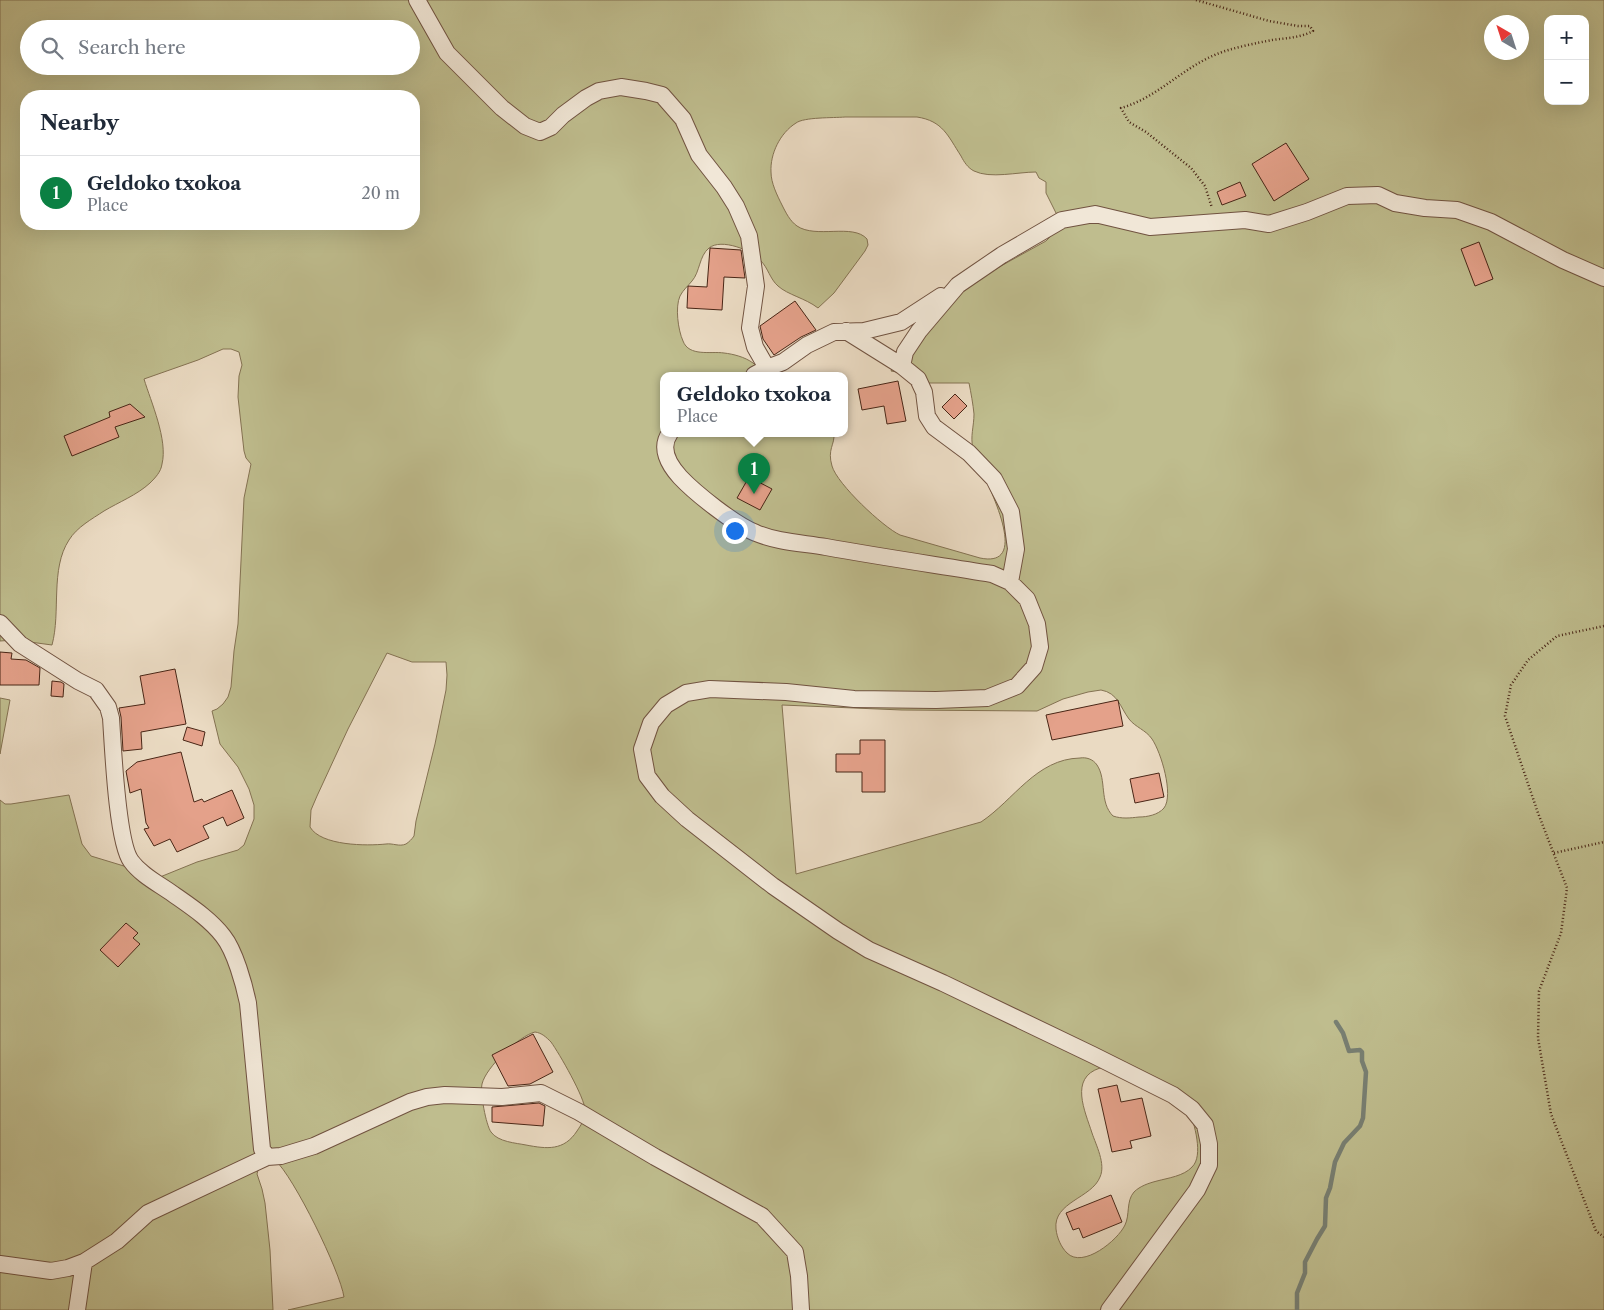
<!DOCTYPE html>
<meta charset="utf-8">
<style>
body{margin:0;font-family:"Libre Caslon Text",serif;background:#f6f6f7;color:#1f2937}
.controls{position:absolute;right:15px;top:15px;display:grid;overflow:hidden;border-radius:10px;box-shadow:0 5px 20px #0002}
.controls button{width:45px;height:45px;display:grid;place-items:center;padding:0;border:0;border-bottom:1px solid #e0e1e3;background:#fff;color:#1f2937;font:25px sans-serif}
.compass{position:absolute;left:1484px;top:15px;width:45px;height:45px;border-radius:50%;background:#fff;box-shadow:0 5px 20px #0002;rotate:321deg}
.you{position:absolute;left:734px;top:530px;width:18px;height:18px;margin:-12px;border:4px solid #fff;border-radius:50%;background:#1a73e8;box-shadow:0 0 0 8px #1a73e833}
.badge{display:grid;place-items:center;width:32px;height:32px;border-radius:50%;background:#0b8043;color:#fff;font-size:16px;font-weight:700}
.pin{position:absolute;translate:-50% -41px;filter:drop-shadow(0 1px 2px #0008)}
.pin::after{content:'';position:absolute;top:26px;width:18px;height:15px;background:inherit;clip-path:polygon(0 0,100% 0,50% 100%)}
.popup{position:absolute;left:660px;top:372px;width:188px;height:65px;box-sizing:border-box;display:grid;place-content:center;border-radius:10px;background:#fff;filter:drop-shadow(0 1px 4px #0005);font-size:16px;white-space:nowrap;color:#747a83}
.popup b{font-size:19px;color:#1f2937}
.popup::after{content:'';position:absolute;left:50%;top:100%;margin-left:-10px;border:10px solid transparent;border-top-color:#fff}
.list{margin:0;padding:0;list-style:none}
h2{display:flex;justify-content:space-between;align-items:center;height:65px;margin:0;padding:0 20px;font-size:21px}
h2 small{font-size:16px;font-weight:400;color:#747a83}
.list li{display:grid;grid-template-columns:32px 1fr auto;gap:15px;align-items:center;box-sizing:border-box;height:75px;padding:0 20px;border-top:1px solid #e0e1e3}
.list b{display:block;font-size:19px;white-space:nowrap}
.list p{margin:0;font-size:16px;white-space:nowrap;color:#747a83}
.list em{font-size:16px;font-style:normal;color:#747a83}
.icon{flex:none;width:28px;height:28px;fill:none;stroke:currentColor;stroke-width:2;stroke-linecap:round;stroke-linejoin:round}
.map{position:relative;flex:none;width:1604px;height:1310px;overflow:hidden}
.search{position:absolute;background:#fff;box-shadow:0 5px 20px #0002;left:20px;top:20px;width:400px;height:55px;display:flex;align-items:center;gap:12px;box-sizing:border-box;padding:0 18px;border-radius:28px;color:#747a83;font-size:19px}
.panel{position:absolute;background:#fff;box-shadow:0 5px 20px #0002;left:20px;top:90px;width:400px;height:140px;border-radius:20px}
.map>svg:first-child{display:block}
.green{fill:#bfbd8e;stroke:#847252;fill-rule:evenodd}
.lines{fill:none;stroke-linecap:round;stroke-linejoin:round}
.stream{stroke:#787f72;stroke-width:4.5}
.building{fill:#e4a18a;stroke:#492616}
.minor-casing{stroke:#715341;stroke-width:18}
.path{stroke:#492616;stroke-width:2.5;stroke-dasharray:1 2.5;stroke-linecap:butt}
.minor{stroke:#f1e7d7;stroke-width:16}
</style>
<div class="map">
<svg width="1604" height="1310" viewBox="0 0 1604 1310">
<rect width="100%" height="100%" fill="#eadac2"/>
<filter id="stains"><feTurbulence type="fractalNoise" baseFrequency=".004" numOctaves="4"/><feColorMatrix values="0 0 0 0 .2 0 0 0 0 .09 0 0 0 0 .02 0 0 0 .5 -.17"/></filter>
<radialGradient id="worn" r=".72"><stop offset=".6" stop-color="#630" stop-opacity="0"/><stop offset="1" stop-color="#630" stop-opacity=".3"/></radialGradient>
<path class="green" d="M 0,0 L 1604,0 L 1604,1310 L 288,1310 L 344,1297 C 340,1271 294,1177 275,1160 L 258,1170 L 257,1174 L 262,1189 L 265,1203 L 270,1250 L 273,1310 L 0,1310 L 0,800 L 5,804 L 11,804 L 69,795 L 82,844 L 91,856 L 160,877 L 197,862 L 238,850 L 244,845 L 254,819 L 254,805 L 249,789 L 238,767 L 220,744 L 212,711 L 217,709 L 223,704 L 228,697 L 231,687 L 234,651 L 238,624 L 244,498 L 251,464 L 246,458 L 244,451 L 238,397 L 239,376 L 242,365 L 239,352 L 231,349 L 223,349 L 198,360 L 144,379 C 151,402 168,440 162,464 C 161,472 155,478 150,483 C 137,495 119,502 104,511 C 92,519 77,527 69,540 C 50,569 61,612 52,645 L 15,640 L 0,641 ZM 1548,19 L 1585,19 L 1585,101 L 1548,101 ZM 1492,22 L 1522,22 L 1522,52 L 1492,52 ZM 29,29 L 411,29 L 411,66 L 29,66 ZM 26,96 L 414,96 L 414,224 L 26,224 ZM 845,117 L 917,117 C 943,121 948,136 961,156 C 964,162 968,168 974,171 C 990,179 1018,172 1036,172 L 1039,178 L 1046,182 L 1046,193 L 1059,219 L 1052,235 L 1046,241 L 990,272 L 933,314 L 904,343 L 891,371 L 904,373 L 926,383 L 969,383 C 971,393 973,404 974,414 C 974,426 970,437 973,448 C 978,469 1038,570 980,558 L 900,535 C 883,527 837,484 832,466 C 827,449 835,445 834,433 L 664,433 L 664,375 L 762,375 C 759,371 757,366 753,363 C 745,357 733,354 724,353 C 711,351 689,357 683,341 C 678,330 675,307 680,296 C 683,290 688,286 692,281 C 700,272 699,256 709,248 C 721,238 752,250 761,261 C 768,268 770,279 778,286 C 788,295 805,298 818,308 L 834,293 L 865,251 L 868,245 L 867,239 C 853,223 816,239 797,226 C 790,221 786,213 782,205 C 777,195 771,183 771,172 C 770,154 780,133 796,123 C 804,117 833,118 845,117 ZM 387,653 L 412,662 L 446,662 L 447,675 L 446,690 L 435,744 L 416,821 L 414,836 C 412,839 409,842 406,844 C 399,847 393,843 386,844 C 367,846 321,846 310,827 L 311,810 L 317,796 L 348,729 ZM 1101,690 C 1118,693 1120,707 1129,719 C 1135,727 1146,730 1152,739 C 1161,752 1174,795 1164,808 C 1158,815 1147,817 1139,817 C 1130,818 1122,819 1113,816 C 1099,802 1107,780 1097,765 C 1093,759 1086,757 1080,758 C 1036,759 1014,800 981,822 L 796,874 L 782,705 L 902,710 L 1037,711 L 1063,699 L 1088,692 ZM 535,1032 C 542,1033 546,1037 551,1042 C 559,1053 585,1098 585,1110 C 586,1118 581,1125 577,1131 C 564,1151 547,1149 526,1145 C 516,1143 498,1142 491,1132 C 486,1125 480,1093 482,1084 C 486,1067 519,1036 535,1032 ZM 1100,1068 L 1105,1068 L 1189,1109 C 1194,1123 1204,1156 1192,1167 C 1184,1176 1168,1178 1157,1181 C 1149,1183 1140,1186 1134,1192 C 1126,1201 1130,1215 1125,1225 C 1118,1240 1083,1269 1067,1253 C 1061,1247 1057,1238 1056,1229 C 1053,1202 1092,1198 1100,1177 C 1106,1164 1096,1145 1092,1133 C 1085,1111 1069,1078 1100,1068 Z
M 0,698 L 10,700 L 0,754 Z"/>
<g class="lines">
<path class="stream" d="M 1297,1310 L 1297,1293 L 1305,1273 L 1305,1262 L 1317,1239 L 1325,1226 L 1326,1198 L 1330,1188 L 1335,1162 L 1344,1143 L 1360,1126 L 1363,1118 L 1366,1072 L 1362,1061 L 1362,1052 L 1360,1050 L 1349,1051 L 1343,1033 L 1336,1022"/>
</g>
<path class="building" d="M 1286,143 L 1309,179 L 1274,201 L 1252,164 Z
M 1240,182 L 1246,196 L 1222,205 L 1217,192 Z
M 1479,242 L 1493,279 L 1475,286 L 1461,249 Z
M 710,248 L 741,250 L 745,278 L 724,277 L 722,310 L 687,308 L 688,286 L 707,287 Z
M 795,301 L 816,330 L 801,337 L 774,355 L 763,339 L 760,326 Z
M 898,381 L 906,421 L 887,424 L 884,406 L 862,410 L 858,389 Z
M 955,394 L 967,406 L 954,419 L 942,407 Z
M 130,404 L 145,417 L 115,427 L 119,437 L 72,456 L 64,436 L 110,417 L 109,412 Z
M 749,477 L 772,489 L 760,510 L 737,498 Z
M 0,652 L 12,653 L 11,659 L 26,660 L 40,668 L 39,685 L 0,685 Z
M 175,669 L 186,724 L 141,732 L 142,749 L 123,751 L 121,717 L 119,708 L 145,704 L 140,676 Z
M 52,681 L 61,682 L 64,684 L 63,697 L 51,696 Z
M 1118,700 L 1123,726 L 1052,740 L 1046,715 Z
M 187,727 L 205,732 L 202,746 L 183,740 Z
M 860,740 L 885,740 L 885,792 L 862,792 L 862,772 L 836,772 L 836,754 L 860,754 Z
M 181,752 L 194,802 L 202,799 L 204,802 L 232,790 L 244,818 L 227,826 L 223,817 L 203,826 L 209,838 L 177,852 L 170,839 L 154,846 L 144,829 L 149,828 L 146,823 L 141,789 L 130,793 L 126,771 L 137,762 Z
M 1159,773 L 1164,797 L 1135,803 L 1130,779 Z
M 126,923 L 138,933 L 133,938 L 140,944 L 118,967 L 100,950 Z
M 533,1034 L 553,1072 L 530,1084 L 508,1086 L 492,1055 Z
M 1117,1085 L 1121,1102 L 1142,1098 L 1151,1136 L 1130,1141 L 1132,1148 L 1112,1152 L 1098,1089 Z
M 539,1103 L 545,1106 L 543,1126 L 492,1122 L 492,1107 Z
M 1111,1195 L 1122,1222 L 1083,1238 L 1079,1228 L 1073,1230 L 1066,1213 Z"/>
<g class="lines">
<g class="minor-casing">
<path id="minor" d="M 417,0 L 447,53 L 502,108 L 525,126 L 540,132 L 551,127 L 563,115 L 586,98 L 599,91 L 621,87 L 646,91 L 662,95 L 683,119 L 699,155 L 724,187 L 736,206 L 749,236 L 756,286 L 750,328 L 755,347 L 767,368
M 846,331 L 902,366
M 754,375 L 767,368 L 783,362 L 807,345 L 834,332 L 864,331 L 901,322 L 941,296
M 670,433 C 659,448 669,465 680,477 C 695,493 735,525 756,533 C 777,542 803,543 826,547 C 881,557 937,565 992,574 L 1010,582 L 1027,599 L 1037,624 L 1040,647 L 1034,667 L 1017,686 L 987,698 L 936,700 L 854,699 L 786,692 L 710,689 L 686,693 L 666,705 L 651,723 L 642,749 L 647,776 L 662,796 L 687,819 L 773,886 L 838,931 L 869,950 L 943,983 L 1093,1055 L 1173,1095 L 1192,1109 L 1205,1125 L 1209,1144 L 1209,1165 L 1197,1190 L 1109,1310
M 1010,582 L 1016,549 L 1011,512 L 994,479 L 969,453 L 934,427 L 927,416 L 924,392 L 918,379 L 902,366 L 905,352 L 919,331 L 958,285 L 1002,255 L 1062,220 L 1095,214 L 1150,227 L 1245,220 L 1269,224 L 1307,212 L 1347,196 L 1378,195 L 1395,203 L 1425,208 L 1457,210 L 1491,222 L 1563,260 L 1604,278
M 0,623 L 20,644 L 78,681 L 96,690 L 108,707 L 111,718 C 113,747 117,842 131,861 C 141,875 159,884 173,894 C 190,906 210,919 223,936 C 235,951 244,984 248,1003 L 262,1149 L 267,1157 L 281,1156 L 314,1146 L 410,1102 L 427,1097 L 445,1095 L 502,1097 L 541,1093 L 579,1112 L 655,1157 L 762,1216 L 795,1252 L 799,1276 L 801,1310
M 0,1264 L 51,1271 L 68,1268 L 84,1262 L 117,1241 L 148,1213 L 267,1157
M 77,1310 L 84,1262"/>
</g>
<path class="path" d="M 1196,0 L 1269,21 L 1298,26 L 1310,26 L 1313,31 C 1300,38 1286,38 1272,40 C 1257,43 1231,48 1217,54 C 1182,68 1157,98 1121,108 L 1129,122 L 1146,132 L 1191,168 L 1205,186 L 1212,208
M 1604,626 L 1557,636 L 1528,660 L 1511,685 L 1505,716 L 1538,813 L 1567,888 L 1561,933 L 1539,991 L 1538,1038 L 1551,1114 L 1596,1231 L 1604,1237
M 1554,853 L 1604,842"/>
<use href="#minor" class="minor"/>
</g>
<rect width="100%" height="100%" filter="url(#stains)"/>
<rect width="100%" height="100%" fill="url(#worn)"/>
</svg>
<div class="controls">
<button>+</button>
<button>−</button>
</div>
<svg class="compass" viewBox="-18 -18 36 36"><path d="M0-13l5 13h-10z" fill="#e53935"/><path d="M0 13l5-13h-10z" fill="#747a83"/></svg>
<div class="you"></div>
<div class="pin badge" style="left:754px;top:494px">1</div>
<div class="popup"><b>Geldoko txokoa</b>Place</div>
<div class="search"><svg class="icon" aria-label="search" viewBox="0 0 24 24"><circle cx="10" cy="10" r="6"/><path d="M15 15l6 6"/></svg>Search here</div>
<section class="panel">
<h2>Nearby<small></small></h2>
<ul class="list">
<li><span class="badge">1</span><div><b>Geldoko txokoa</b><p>Place</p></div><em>20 m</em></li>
</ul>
</section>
</div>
